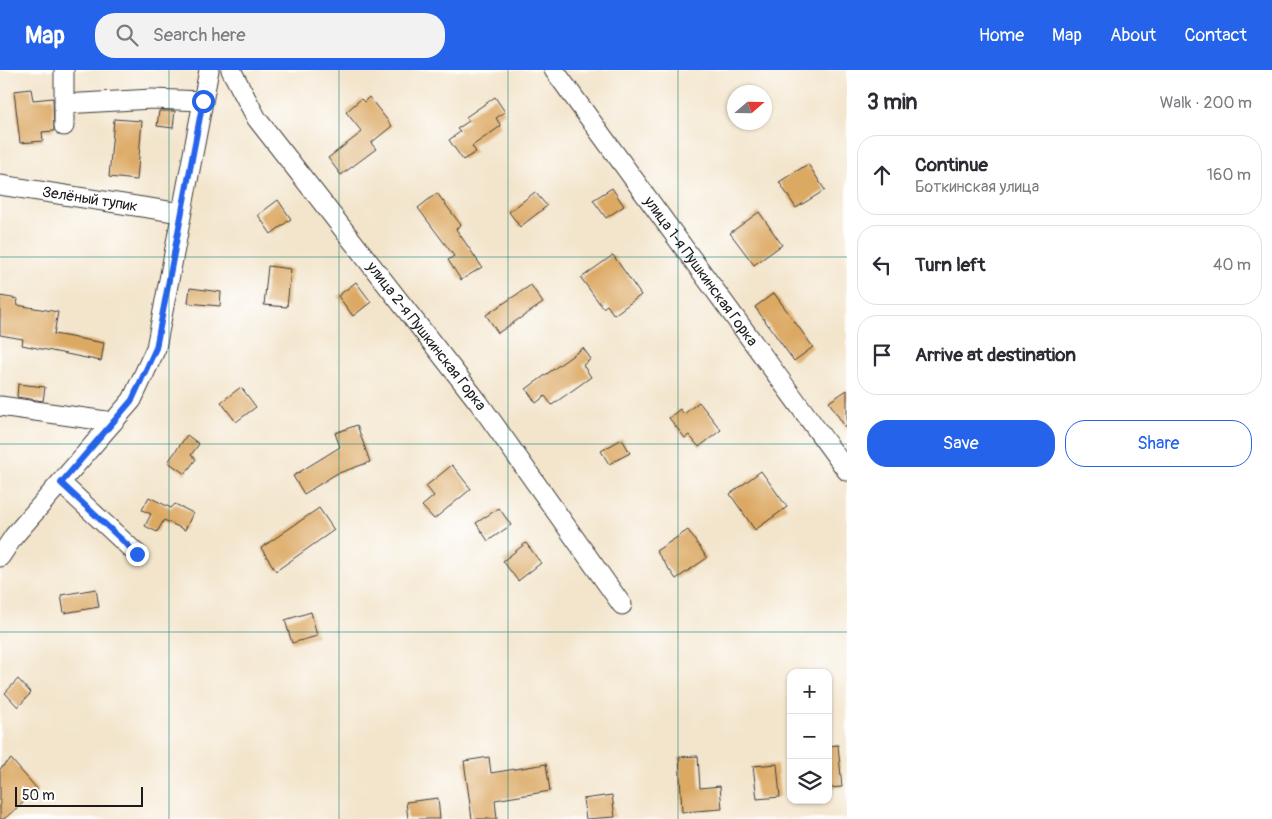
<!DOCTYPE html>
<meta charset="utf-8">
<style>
body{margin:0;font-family:Pangolin,sans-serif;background:#f2f2f3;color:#2b2b33}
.controls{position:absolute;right:15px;bottom:15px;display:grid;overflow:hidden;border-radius:10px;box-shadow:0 1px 4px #0004}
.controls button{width:45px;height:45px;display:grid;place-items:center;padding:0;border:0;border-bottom:1px solid #e1e1e2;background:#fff;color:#2b2b33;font:25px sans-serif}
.compass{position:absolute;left:727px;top:15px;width:45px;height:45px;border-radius:50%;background:#fff;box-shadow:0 1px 4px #0004;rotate:70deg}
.scale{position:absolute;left:15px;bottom:12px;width:128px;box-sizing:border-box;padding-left:5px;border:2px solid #1c1c1c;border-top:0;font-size:14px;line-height:18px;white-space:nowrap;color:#1c1c1c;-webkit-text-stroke:4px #fff;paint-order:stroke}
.stop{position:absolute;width:15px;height:15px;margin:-11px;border:4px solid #2563eb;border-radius:50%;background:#fff}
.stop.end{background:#2563eb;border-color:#fff;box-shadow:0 1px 5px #0008}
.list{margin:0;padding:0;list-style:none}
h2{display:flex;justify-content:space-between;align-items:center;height:65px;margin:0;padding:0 20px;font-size:21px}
h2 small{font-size:16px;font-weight:400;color:#7c7c81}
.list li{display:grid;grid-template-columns:32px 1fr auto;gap:15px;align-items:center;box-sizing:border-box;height:80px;margin:0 10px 10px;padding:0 10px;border:1px solid #e1e1e2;border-radius:20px}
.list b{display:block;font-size:19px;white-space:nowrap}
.list p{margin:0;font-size:16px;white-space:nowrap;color:#7c7c81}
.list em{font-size:16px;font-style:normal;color:#7c7c81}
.actions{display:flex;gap:10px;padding:15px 20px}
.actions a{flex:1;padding:11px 0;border:1px solid #2563eb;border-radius:20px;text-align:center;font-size:18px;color:#2563eb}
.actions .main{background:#2563eb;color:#fff}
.icon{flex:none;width:28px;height:28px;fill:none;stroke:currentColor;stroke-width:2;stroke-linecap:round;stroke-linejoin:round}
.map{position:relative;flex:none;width:847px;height:749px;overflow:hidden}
header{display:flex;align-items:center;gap:30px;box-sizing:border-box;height:70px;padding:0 25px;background:#2563eb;color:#fff}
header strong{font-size:24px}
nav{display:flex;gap:28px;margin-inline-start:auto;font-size:18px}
.search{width:350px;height:45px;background:#f2f2f3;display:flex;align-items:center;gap:12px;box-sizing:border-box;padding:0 18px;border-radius:20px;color:#7c7c81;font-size:19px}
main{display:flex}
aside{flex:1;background:#fff}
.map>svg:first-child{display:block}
.building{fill:#dca963}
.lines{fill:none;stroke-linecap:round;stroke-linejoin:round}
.minor-casing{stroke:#3c3a36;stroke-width:21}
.minor{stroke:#fff;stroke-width:19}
.route{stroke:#2563eb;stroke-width:6}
.grid{fill:none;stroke:#0f766e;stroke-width:1;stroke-opacity:0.55}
.labels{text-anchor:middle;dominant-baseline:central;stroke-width:4;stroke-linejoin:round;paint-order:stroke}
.street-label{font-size:15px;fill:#1c1c1c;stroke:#fff}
</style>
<header>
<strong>Map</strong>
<div class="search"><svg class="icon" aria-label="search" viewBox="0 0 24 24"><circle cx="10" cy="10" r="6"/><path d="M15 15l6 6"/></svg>Search here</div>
<nav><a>Home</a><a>Map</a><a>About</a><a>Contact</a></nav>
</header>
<main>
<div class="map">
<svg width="847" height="749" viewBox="0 0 847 749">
<rect width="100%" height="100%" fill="#fff"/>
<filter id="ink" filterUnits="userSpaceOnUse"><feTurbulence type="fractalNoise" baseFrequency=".02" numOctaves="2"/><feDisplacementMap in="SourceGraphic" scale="10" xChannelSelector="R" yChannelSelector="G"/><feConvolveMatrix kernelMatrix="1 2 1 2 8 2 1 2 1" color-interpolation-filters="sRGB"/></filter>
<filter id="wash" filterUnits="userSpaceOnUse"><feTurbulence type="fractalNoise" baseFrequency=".0096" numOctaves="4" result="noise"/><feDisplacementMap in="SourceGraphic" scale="20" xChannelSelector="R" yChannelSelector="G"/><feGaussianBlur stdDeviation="1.12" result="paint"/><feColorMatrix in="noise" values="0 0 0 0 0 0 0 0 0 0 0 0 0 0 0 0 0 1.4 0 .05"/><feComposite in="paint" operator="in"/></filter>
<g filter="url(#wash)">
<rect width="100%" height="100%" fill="#f3e5cc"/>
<g id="blocks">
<path class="building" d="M 31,19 L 33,30 L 53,28 L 54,61 L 42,62 L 43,71 L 20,73 L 14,21 Z
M 369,27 L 392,56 L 371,73 L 376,79 L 341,105 L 328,88 L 362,62 L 346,42 L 361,29 L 364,32 Z
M 495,27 L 505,42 L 496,48 L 501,56 L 472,76 L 476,82 L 463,90 L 449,70 L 460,62 L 457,59 L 469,51 L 466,47 Z
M 159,41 L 175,41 L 173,58 L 157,56 Z
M 114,49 L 142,51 L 137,110 L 109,107 Z
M 808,94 L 825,120 L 796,138 L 779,112 Z
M 612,118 L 624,136 L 606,148 L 593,130 Z
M 535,122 L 547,136 L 520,157 L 509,142 Z
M 437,123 L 461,155 L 456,159 L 482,197 L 461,210 L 448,190 L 454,186 L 418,138 Z
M 278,130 L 291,149 L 271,164 L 258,145 Z
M 759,142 L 782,175 L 754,195 L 730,163 Z
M 613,185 L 641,225 L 614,245 L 607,235 L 603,238 L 581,208 Z
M 268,196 L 291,199 L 287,237 L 264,235 Z
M 356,212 L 371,232 L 353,246 L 338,226 Z
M 531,215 L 543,233 L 498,263 L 486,245 Z
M 190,218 L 221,222 L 220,236 L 188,233 Z
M 774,223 L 813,277 L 794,291 L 755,237 Z
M 0,226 L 18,229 L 17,235 L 58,242 L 54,264 L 104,273 L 101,291 L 22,275 L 23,269 L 0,265 Z
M 583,278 L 591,289 L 583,295 L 591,307 L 552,335 L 545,326 L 536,333 L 526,319 Z
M 18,314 L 45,317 L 43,331 L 17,327 Z
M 241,317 L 256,337 L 236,352 L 221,332 Z
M 847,320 L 847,360 L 829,332 Z
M 699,332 L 721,360 L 699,377 L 689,365 L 685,368 L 669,348 L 680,339 L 684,344 Z
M 357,355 L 370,392 L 336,404 L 304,424 L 293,406 L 340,377 L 335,363 Z
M 187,365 L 199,374 L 191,385 L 196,389 L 185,404 L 168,392 Z
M 622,369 L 630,383 L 609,394 L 601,381 Z
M 452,395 L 471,419 L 434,449 L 422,436 L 434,426 L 426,416 Z
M 761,401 L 787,437 L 755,460 L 730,424 Z
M 149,427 L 171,438 L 175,434 L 193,443 L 185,460 L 164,450 L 157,462 L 145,456 L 151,444 L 142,440 Z
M 319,438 L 334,460 L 276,501 L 261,478 Z
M 499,438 L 511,455 L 488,471 L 476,453 Z
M 688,460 L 707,488 L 676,509 L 656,481 Z
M 526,473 L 541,493 L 518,511 L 503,491 Z
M 96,519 L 99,537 L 64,543 L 61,525 Z
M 311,542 L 317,566 L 292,573 L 285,550 Z
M 18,609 L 31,623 L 18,637 L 5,623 Z
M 838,675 L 842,717 L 828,718 L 828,676 Z
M 698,686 L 700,718 L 720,716 L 722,739 L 682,742 L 679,687 Z
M 489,687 L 491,703 L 546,694 L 550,721 L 495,730 L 497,749 L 472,749 L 464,691 Z
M 11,689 L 38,720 L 4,749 L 0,749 L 0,699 Z
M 777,694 L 780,727 L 757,729 L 753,696 Z
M 612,725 L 615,747 L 586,749 L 583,729 Z
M 438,728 L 440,749 L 408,749 L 406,732 Z"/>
</g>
</g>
<g filter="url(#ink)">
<use href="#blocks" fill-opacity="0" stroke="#3c3a36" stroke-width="1"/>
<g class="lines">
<g class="minor-casing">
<g id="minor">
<path d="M 64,0 L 64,34 L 152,29 L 203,31"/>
<path id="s1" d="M 231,0 L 257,49 L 479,333 L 622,535"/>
<path id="s2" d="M 554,0 L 847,401"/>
<path d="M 64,56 L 64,34"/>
<path id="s3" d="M 0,115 L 181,143"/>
<path d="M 0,336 L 113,352"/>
<path d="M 61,413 L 137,484"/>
<path d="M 0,487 L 14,466 L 132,330 L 156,278 L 209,0"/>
</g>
</g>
<use href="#minor" class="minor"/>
</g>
</g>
<g class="lines" filter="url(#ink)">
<path class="route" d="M 137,484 L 61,413 L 132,330 L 156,278 L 203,31"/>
</g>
<path class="grid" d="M 169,0 L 169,749M 339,0 L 339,749M 508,0 L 508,749M 678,0 L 678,749M 0,187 L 847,187M 0,374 L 847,374M 0,562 L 847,562"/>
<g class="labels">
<g class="street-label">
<text stroke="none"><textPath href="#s3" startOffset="91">Зелёный тупик</textPath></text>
<text stroke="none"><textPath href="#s2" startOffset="249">улица 1-я Пушкинская Горка</textPath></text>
<text stroke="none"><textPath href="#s1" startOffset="331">улица 2-я Пушкинская Горка</textPath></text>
</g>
</g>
</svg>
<div class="controls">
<button>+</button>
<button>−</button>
<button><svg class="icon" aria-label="layers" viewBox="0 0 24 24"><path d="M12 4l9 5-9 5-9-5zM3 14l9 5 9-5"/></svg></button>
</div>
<svg class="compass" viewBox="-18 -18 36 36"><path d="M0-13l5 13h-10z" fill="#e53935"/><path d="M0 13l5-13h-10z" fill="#7c7c81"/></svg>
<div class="scale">50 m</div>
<div class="stop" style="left:203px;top:31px"></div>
<div class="stop end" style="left:137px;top:484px"></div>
</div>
<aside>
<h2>3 min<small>Walk · 200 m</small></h2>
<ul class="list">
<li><svg class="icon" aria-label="ahead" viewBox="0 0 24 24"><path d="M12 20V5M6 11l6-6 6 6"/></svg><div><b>Continue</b><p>Боткинская улица</p></div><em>160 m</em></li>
<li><svg class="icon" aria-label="left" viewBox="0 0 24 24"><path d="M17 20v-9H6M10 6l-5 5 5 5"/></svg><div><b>Turn left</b></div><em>40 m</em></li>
<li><svg class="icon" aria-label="arrive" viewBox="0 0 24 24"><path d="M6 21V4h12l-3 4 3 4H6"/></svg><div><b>Arrive at destination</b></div></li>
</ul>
<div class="actions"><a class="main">Save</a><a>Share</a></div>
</aside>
</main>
